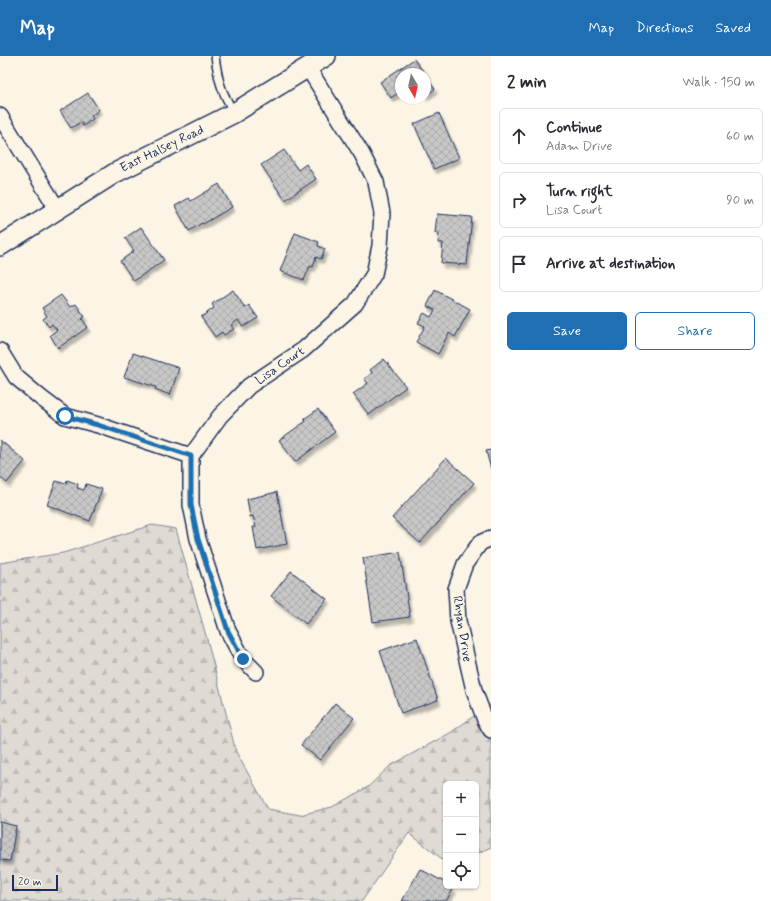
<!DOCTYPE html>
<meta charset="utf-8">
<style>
body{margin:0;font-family:Mynerve,sans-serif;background:#f7f7f7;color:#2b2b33}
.controls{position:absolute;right:12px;bottom:12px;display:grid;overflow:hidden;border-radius:6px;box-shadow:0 1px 3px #0004}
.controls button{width:36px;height:36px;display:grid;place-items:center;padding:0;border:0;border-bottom:1px solid #e1e1e2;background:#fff;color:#2b2b33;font:20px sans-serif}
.compass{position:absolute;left:395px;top:12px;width:36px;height:36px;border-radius:50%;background:#fff;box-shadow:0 1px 3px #0004;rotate:171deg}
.scale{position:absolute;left:12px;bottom:10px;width:46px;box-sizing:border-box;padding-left:4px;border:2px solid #1b2f5e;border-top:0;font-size:11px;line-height:14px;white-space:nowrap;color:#1b2f5e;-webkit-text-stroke:3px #fcf5e5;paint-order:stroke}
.stop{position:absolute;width:12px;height:12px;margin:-9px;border:3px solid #1f6fb2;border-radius:50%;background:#fff}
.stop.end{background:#1f6fb2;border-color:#fff;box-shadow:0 1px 4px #0008}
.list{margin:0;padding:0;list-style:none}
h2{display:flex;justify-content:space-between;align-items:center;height:52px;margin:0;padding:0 16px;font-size:17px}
h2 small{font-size:13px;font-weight:400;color:#7c7c81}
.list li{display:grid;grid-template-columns:26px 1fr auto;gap:12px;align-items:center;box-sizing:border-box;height:56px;margin:0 8px 8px;padding:0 8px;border:1px solid #e1e1e2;border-radius:6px}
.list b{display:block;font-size:15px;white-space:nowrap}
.list p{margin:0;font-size:13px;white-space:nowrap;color:#7c7c81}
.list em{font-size:13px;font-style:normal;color:#7c7c81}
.actions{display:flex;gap:8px;padding:12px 16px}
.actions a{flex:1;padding:9px 0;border:1px solid #1f6fb2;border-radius:6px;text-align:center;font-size:14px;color:#1f6fb2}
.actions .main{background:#1f6fb2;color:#fff}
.icon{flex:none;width:22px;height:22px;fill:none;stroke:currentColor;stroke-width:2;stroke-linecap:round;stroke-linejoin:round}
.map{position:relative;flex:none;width:491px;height:845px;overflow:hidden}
header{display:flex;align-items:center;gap:24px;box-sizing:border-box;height:56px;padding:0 20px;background:#1f6fb2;color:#fff}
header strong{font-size:19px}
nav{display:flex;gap:22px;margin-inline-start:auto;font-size:14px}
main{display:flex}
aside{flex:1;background:#fff}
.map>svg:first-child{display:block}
.forest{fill:url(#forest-firs);stroke:#7d8599}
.building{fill:url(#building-cross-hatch);stroke:#1b2f5e;filter:url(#shadow)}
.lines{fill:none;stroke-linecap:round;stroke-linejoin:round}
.service-casing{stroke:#1b2f5e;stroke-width:10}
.minor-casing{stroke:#1b2f5e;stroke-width:18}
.tertiary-casing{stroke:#1b2f5e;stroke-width:22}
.service{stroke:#fcf5e5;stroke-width:7}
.minor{stroke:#fcf5e5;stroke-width:15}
.tertiary{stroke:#fcf5e5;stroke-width:19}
.route{stroke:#1f6fb2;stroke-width:5}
.labels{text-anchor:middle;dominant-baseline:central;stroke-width:3.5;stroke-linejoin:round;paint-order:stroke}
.street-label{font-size:13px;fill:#1b2f5e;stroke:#fcf5e5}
</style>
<header>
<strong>Map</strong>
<nav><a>Map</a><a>Directions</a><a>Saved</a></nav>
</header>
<main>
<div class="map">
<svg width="491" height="845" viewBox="0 0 491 845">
<defs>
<pattern id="forest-firs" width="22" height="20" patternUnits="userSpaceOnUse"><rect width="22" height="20" fill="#dfdbd4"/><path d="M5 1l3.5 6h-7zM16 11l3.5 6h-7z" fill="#bfbcb8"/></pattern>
<pattern id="building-cross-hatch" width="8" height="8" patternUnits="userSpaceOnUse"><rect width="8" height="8" fill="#c8c7c6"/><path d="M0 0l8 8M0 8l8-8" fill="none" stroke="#ababac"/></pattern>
<filter id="shadow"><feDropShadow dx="2.5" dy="4.5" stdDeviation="1" flood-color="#0004"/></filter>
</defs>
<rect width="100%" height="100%" fill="#fcf5e5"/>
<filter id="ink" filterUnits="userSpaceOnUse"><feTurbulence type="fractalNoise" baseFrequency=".025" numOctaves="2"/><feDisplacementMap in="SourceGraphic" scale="8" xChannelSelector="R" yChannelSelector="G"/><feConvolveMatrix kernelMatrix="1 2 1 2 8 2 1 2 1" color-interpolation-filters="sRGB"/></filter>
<g filter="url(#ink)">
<path class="forest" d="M 152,469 L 176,473 L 208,587 L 236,696 L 268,753 L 300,759 L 332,751 L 368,731 L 390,710 L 450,677 L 491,648 L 491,791 L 476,798 L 476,728 L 446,728 L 446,806 L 409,777 L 362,845 L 0,845 L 0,507 L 63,497 Z"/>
<path class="building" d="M 414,3 L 425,18 L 401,18 L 401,35 L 391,42 L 380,26 Z
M 425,19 L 435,33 L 425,40 Z
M 88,37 L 99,54 L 91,60 L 93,63 L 83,70 L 81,66 L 71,72 L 60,55 Z
M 439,57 L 459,102 L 434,113 L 414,68 Z
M 284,94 L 298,114 L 306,108 L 316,123 L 285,144 L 261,109 Z
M 219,128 L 232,151 L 203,168 L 202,167 L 189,175 L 175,150 L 189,142 L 191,145 Z
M 437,158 L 472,161 L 467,209 L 441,207 L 443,187 L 438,187 L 439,177 L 435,177 Z
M 141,171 L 164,204 L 134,225 L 120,205 L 134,195 L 125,182 Z
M 295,177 L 319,186 L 318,190 L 325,193 L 321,203 L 316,201 L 313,211 L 310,210 L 304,224 L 280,215 Z
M 233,234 L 245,252 L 249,249 L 258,262 L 243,271 L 238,264 L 231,269 L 234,273 L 224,279 L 222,276 L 215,281 L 201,261 L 214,252 L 212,248 Z
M 435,234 L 470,253 L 455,281 L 449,277 L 438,298 L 416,286 L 425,270 L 418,267 L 424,257 L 431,261 L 435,254 L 427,250 Z
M 61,239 L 70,251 L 76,248 L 85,261 L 82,263 L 88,271 L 58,292 L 50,279 L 57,274 L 52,268 L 49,271 L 43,263 L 47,260 L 42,252 Z
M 133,297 L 179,312 L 170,339 L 155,333 L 156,331 L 124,321 Z
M 384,303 L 406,331 L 369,359 L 353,338 L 368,327 L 364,323 L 372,317 L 370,314 Z
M 318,353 L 335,376 L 295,406 L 279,384 L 306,365 L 304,363 Z
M 0,384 L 25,405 L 7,427 L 0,421 Z
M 491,394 L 491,413 L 486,395 Z
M 446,402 L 474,427 L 420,487 L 392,462 Z
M 67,424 L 78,428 L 77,432 L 84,434 L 86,428 L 102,433 L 90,465 L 47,449 L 56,425 L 66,428 Z
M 277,436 L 287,488 L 257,494 L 253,471 L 256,471 L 253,460 L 250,461 L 247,443 Z
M 400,496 L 410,561 L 373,566 L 363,502 Z
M 291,515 L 327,543 L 306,568 L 271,540 Z
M 417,582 L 438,644 L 401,657 L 380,595 Z
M 335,647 L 354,662 L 320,704 L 301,689 Z
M 0,766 L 16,770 L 10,805 L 0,804 Z
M 420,813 L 446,827 L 446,830 L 454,832 L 446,845 L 402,845 Z"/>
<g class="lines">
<g class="service-casing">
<path id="service" d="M 215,0 C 218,23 221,36 234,56"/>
</g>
<g class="minor-casing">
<path id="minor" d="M 0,60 L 58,154
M 0,295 L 16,321 L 41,342 L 65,360 L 98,369 L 191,400
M 491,482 L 480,487 L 465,508 L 456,533 L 458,565 L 474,634 L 485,664 L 491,674
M 256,616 L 243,603 L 228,575 L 198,483 L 191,449 L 191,400 L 220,360 L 249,330 L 303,294 L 355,248 L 374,218 L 380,190 L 382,157 L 376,126 L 362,98 L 308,12"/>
</g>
<g class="tertiary-casing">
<path id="tertiary" d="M 0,190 L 115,117 L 234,57 L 326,0"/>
</g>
<use href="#service" class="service"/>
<use href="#minor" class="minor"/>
<use href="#tertiary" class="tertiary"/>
</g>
</g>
<g class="lines" filter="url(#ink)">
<path class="route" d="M 65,360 L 98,369 L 191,400 L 191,449 L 198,483 L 228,575 L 243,603"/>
</g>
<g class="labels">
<g class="street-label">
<text transform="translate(162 93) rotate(-26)">East Halsey Road</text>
<text transform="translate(280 310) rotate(-35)">Lisa Court</text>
<text transform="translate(462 573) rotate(81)">Rhyan Drive</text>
</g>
</g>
</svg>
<div class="controls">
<button>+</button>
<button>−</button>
<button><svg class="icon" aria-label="locate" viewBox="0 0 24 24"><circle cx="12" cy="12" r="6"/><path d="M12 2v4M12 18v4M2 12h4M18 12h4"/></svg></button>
</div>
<svg class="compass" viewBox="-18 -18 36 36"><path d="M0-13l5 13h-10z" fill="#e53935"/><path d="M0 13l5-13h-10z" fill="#7c7c81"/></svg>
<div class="scale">20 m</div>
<div class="stop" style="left:65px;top:360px"></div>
<div class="stop end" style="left:243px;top:603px"></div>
</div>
<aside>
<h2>2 min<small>Walk · 150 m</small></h2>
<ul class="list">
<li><svg class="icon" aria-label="ahead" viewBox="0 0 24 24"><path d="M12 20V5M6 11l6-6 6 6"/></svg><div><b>Continue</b><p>Adam Drive</p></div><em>60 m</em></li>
<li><svg class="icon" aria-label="right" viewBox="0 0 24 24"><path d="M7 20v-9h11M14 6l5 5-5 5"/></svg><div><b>Turn right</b><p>Lisa Court</p></div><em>90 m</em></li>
<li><svg class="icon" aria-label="arrive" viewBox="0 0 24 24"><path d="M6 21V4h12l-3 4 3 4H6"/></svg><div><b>Arrive at destination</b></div></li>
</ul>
<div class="actions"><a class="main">Save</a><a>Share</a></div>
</aside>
</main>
